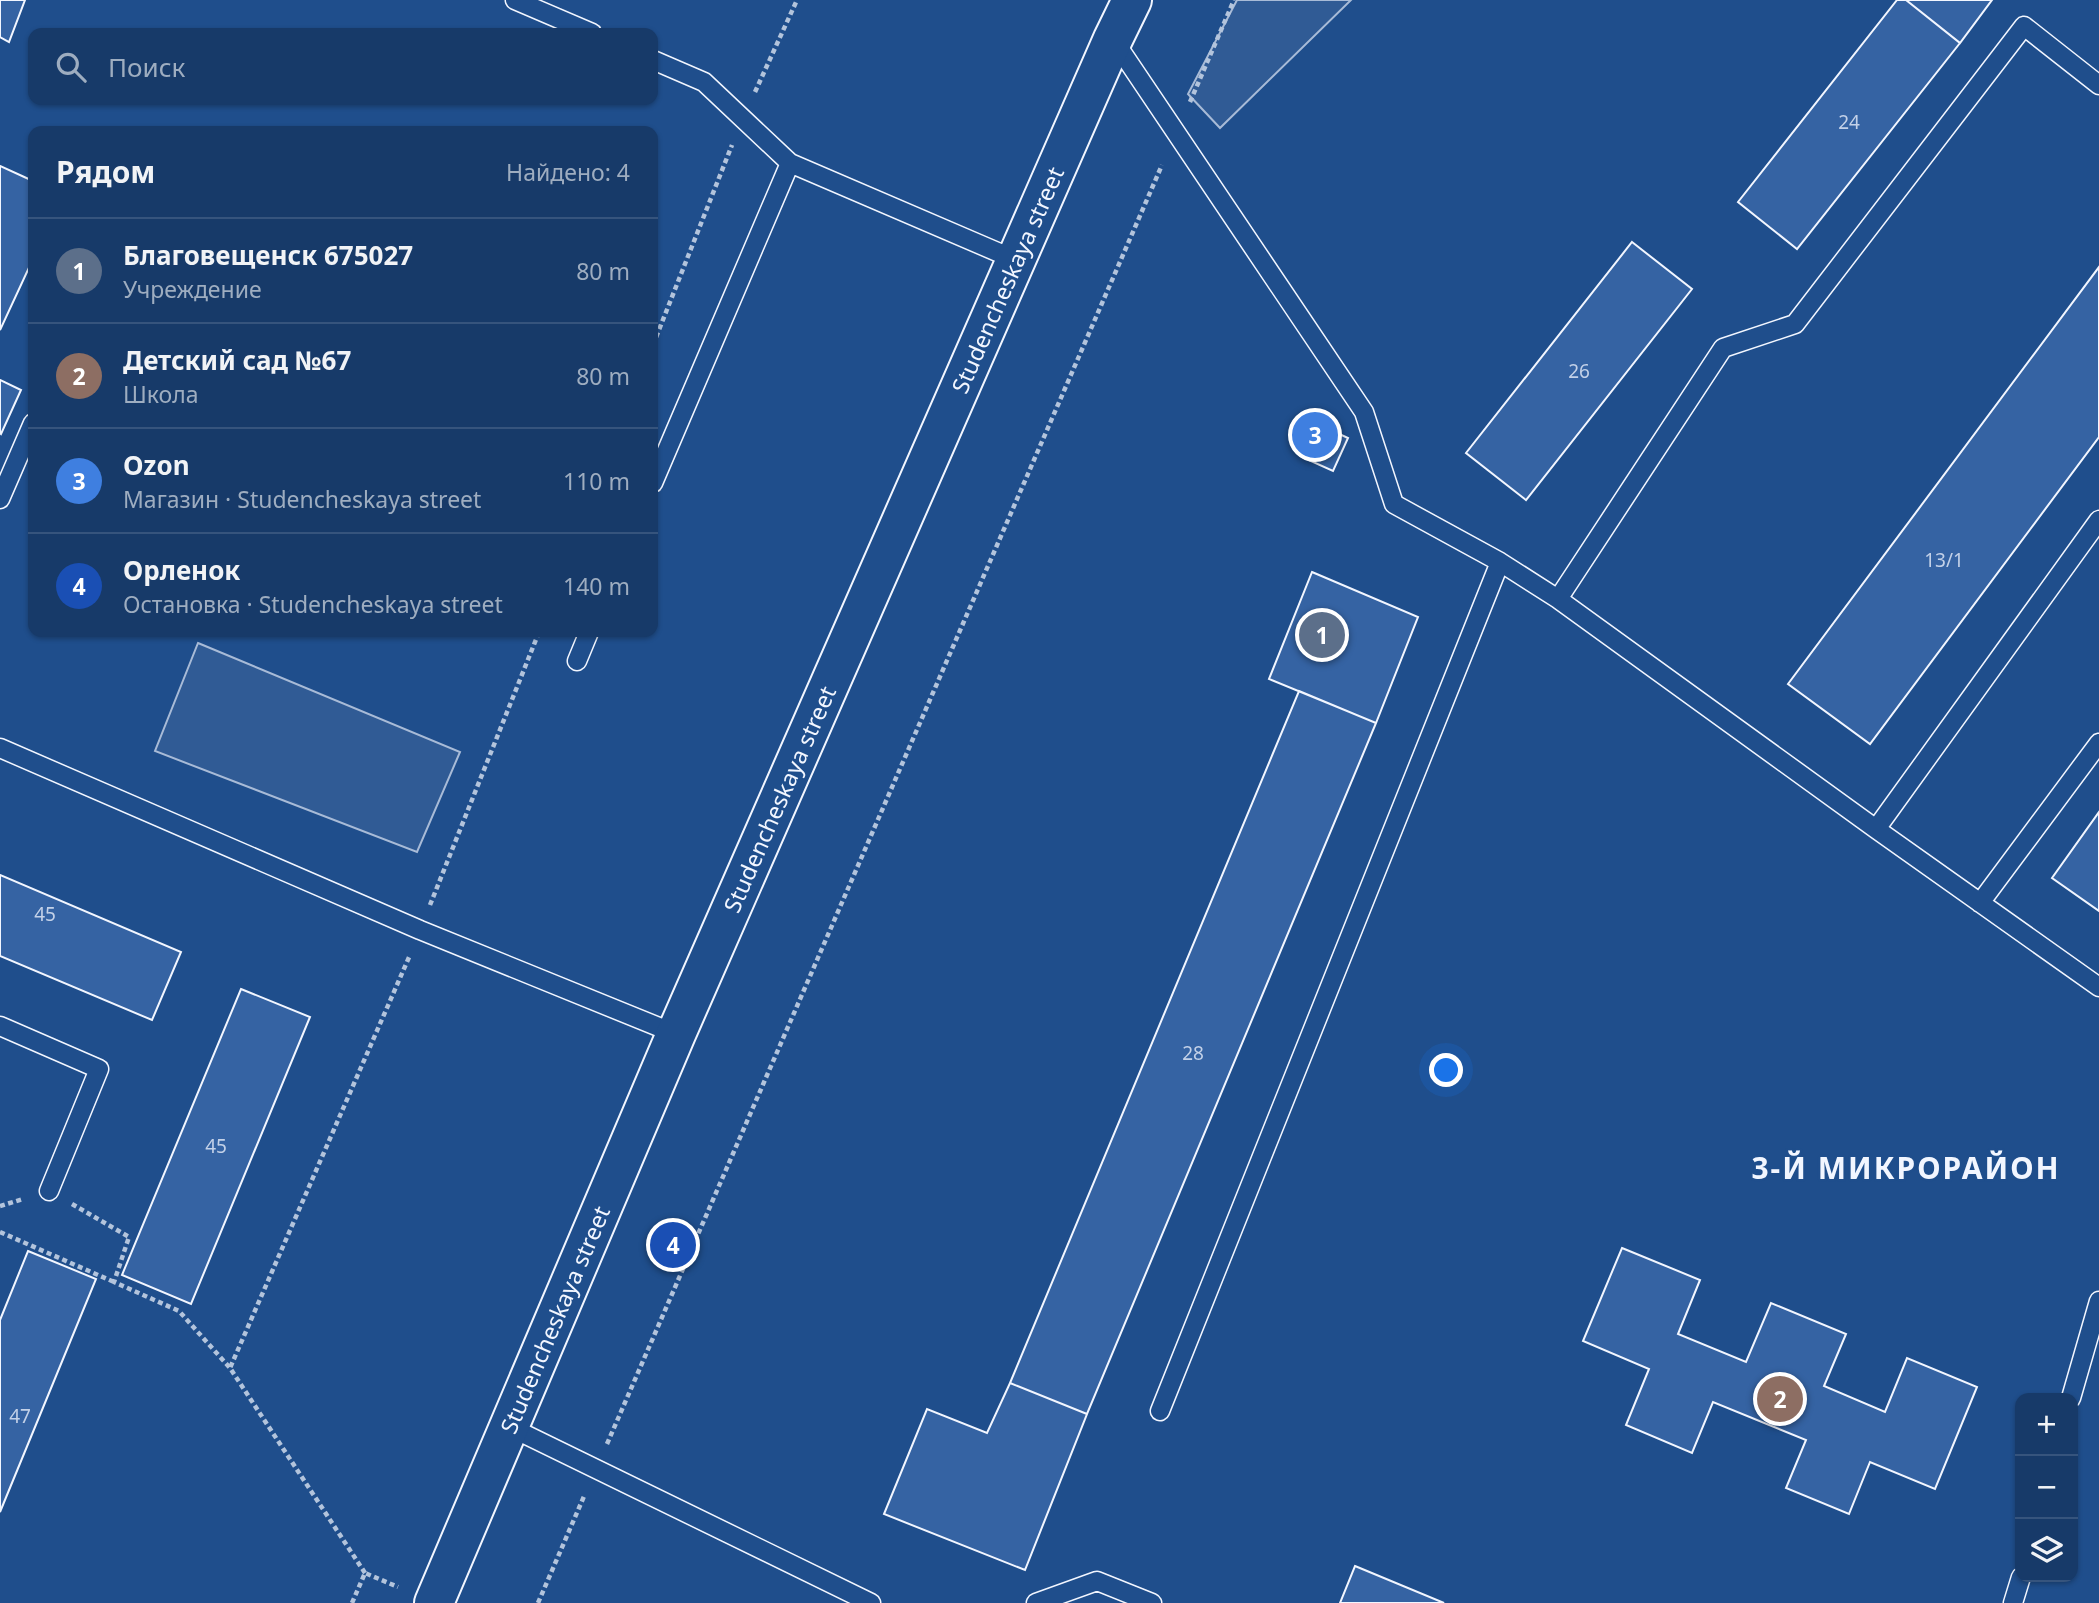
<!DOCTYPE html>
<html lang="ru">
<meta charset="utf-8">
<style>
body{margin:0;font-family:"Noto Sans",sans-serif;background:#244571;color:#f1f3f6}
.controls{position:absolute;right:21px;bottom:21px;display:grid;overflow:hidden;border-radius:14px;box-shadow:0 2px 5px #0004}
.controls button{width:63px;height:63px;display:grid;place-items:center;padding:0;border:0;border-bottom:2px solid #36547d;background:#173a69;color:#f1f3f6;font:35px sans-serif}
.you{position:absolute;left:1447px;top:1071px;width:24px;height:24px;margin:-18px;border:5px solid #fff;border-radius:50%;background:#1a73e8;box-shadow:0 0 0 10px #1a73e833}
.badge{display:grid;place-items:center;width:46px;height:46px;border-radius:50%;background:#ffb74d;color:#fff;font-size:23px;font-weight:700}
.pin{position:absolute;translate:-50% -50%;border:4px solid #fff;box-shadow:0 2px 7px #0006}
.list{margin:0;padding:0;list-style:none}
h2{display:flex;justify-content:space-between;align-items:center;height:91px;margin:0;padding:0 28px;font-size:30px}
h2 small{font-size:23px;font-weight:400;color:#9eadc0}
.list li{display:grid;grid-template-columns:46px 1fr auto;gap:21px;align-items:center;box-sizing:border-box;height:105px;padding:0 28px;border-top:2px solid #36547d}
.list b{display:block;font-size:26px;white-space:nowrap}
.list p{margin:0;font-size:23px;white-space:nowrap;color:#9eadc0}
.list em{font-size:23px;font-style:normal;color:#9eadc0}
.icon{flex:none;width:38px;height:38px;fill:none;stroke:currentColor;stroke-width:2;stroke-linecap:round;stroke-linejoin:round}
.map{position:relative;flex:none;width:2099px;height:1603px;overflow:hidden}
.search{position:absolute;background:#173a69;box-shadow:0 2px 5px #0004;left:28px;top:28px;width:630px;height:77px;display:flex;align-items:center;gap:18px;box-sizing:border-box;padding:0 24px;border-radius:14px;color:#9eadc0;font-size:26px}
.panel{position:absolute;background:#173a69;box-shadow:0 2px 5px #0004;left:28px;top:126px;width:630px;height:511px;border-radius:14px}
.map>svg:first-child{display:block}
.built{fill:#305b95;stroke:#a8bbd7;stroke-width:2}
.building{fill:#3563a3;stroke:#f2f6ff;stroke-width:2}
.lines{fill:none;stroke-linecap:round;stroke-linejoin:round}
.lane-casing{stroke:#f2f6ff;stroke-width:21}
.secondary-casing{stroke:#f2f6ff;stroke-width:42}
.path{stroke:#b3c4dc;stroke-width:4.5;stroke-dasharray:5 3.5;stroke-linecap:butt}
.lane{stroke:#1f4e8c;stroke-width:18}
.secondary{stroke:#1f4e8c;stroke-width:38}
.labels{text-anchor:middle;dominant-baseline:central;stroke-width:5;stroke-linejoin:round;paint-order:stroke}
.number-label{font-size:19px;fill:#c3d1e8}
.street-label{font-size:23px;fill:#f2f6ff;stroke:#1f4e8c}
.district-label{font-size:30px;font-weight:bold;letter-spacing:2px;fill:#f2f6ff;stroke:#1f4e8c}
</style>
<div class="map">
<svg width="2099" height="1603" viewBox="0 0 2099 1603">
<rect width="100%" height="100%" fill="#1f4e8c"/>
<path class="built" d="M 1237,0 L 1351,0 L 1220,128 L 1188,94 Z
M 198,643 L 460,752 L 417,852 L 155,751 Z"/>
<path class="building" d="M 0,0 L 25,0 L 9,42 L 0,37 Z
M 1897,0 L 1906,0 L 1960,43 L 1797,249 L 1738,202 Z
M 1906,0 L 1992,0 L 1960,43 Z
M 0,166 L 33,181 L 33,259 L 0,330 Z
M 1632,242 L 1692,289 L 1526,500 L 1466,453 Z
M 2099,267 L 2099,437 L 1870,744 L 1788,684 Z
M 0,380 L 21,390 L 1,434 L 0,433 Z
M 1318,424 L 1348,438 L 1333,471 L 1302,457 Z
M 1312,572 L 1418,617 L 1376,723 L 1269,679 Z
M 1299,691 L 1376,723 L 1087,1414 L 1010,1383 Z
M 2099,812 L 2099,911 L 2052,878 Z
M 0,875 L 181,952 L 152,1020 L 0,956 Z
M 241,989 L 310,1017 L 191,1304 L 122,1275 Z
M 1622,1248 L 1700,1280 L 1678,1334 L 1746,1362 L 1771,1303 L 1846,1334 L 1824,1386 L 1885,1412 L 1907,1358 L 1977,1387 L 1935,1489 L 1870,1462 L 1849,1514 L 1786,1488 L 1806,1440 L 1713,1402 L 1692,1453 L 1626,1425 L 1649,1369 L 1583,1341 Z
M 28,1251 L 96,1279 L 0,1512 L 0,1320 Z
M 1010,1383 L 1087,1414 L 1025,1570 L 884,1514 L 927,1409 L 987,1433 Z
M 1355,1566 L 1444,1603 L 1340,1603 Z"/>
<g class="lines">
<g class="lane-casing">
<path id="lane" d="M 515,0 L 592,33
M 1113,39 L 1364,412 L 1394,504 L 1500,562 L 1558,599 L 1876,829 L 2099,987
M 653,60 L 704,82 L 790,163 L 1016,260
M 653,483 L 790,163
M 0,499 L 33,423
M 1558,599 L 1723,348 L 1795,324 L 2024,26 L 2099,85
M 577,661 L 589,632
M 0,748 L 420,930 L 676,1034
M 1876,829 L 2099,520
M 1980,903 L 2099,743
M 0,1026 L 99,1069 L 49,1191
M 2071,1398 L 2099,1301
M 1160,1411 L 1500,562
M 508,1426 L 871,1603
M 1036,1603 L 1097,1581 L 1152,1603
M 2013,1603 L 2021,1577"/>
</g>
<g class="secondary-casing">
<g id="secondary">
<path id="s1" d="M 434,1603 L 676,1034 L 1113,39 L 1132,0"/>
</g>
</g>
<path class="path" d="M 755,92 L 797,0
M 1190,102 L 1234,0
M 653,345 L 732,145
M 430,905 L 539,632
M 72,1204 L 129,1237 L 114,1282 L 179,1311 L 230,1368
M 0,1206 L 23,1199
M 0,1232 L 114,1282
M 607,1444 L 1162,165
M 365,1573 L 230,1368 L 410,955
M 352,1603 L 365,1573 L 398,1587
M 538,1603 L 585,1494"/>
<use href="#lane" class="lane"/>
<use href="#secondary" class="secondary"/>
</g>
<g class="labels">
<g class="number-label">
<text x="1849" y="122">24</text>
<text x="1579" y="371">26</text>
<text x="1944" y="560">13/1</text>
<text x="45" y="914">45</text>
<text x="1193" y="1053">28</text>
<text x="216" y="1146">45</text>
<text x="20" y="1416">47</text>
</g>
<g class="street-label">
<text stroke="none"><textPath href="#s1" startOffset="1442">Studencheskaya street</textPath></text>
<text stroke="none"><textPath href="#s1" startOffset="875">Studencheskaya street</textPath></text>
<text stroke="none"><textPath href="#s1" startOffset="308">Studencheskaya street</textPath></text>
</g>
<g class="district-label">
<text x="1906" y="1167">3-Й МИКРОРАЙОН</text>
</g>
</g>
</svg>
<div class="controls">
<button>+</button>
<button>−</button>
<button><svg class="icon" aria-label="layers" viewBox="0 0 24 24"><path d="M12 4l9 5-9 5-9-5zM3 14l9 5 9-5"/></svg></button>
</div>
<div class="you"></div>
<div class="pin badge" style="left:1322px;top:635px;background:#5c6f8a">1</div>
<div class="pin badge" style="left:1780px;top:1399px;background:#8d6e63">2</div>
<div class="pin badge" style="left:1315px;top:435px;background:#3f7fe0">3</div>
<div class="pin badge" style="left:673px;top:1245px;background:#1a4fb4">4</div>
<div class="search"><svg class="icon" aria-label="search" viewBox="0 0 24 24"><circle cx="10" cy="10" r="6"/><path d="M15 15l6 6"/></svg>Поиск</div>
<section class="panel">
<h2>Рядом<small>Найдено: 4</small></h2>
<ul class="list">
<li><span class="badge" style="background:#5c6f8a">1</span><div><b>Благовещенск 675027</b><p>Учреждение</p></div><em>80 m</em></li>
<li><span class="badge" style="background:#8d6e63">2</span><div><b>Детский сад №67</b><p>Школа</p></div><em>80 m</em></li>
<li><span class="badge" style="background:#3f7fe0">3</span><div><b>Ozon</b><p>Магазин · Studencheskaya street</p></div><em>110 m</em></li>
<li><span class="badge" style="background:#1a4fb4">4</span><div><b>Орленок</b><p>Остановка · Studencheskaya street</p></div><em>140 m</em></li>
</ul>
</section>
</div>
